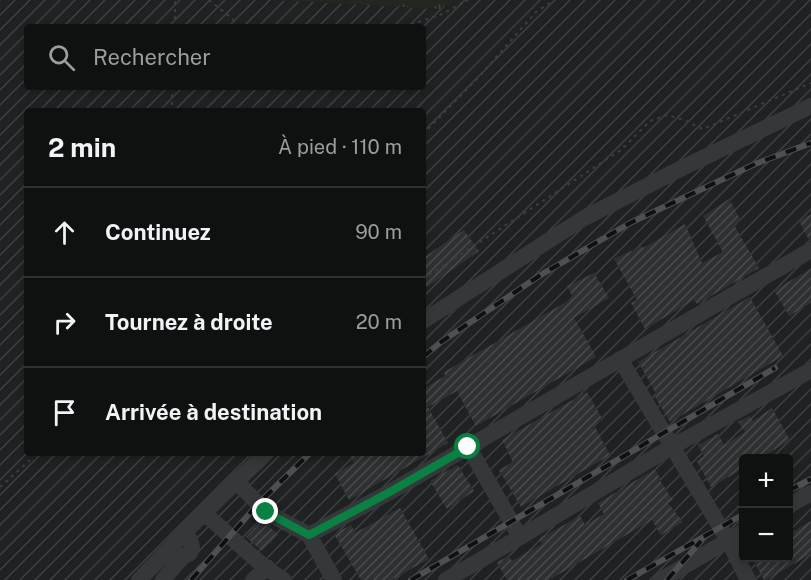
<!DOCTYPE html>
<html lang="fr">
<meta charset="utf-8">
<style>
body{margin:0;font-family:"Public Sans",sans-serif;background:#1d1e1e;color:#f1f3f6}
.controls{position:absolute;right:18px;bottom:18px;display:grid;overflow:hidden;border-radius:6px;box-shadow:0 3px 9px #0003}
.controls button{width:54px;height:54px;display:grid;place-items:center;padding:0;border:0;border-bottom:2px solid #2f3030;background:#0f1010;color:#f1f3f6;font:30px sans-serif}
.stop{position:absolute;width:18px;height:18px;margin:-14px;border:4px solid #0b8043;border-radius:50%;background:#fff}
.stop.end{background:#0b8043;border-color:#fff;box-shadow:0 2px 6px #0008}
.list{margin:0;padding:0;list-style:none}
h2{display:flex;justify-content:space-between;align-items:center;height:78px;margin:0;padding:0 24px;font-size:26px}
h2 small{font-size:20px;font-weight:400;color:#9b9d9f}
.list li{display:grid;grid-template-columns:39px 1fr auto;gap:18px;align-items:center;box-sizing:border-box;height:90px;padding:0 24px;border-top:2px solid #2f3030}
.list b{display:block;font-size:22px;white-space:nowrap}
.list em{font-size:20px;font-style:normal;color:#9b9d9f}
.icon{flex:none;width:33px;height:33px;fill:none;stroke:currentColor;stroke-width:2;stroke-linecap:round;stroke-linejoin:round}
.map{position:relative;flex:none;width:811px;height:580px;overflow:hidden}
.search{position:absolute;background:#0f1010;box-shadow:0 3px 9px #0003;left:24px;top:24px;width:402px;height:66px;display:flex;align-items:center;gap:15px;box-sizing:border-box;padding:0 21px;border-radius:6px;color:#9b9d9f;font-size:22px}
.panel{position:absolute;background:#0f1010;box-shadow:0 3px 9px #0003;left:24px;top:108px;width:402px;height:348px;border-radius:6px}
.map>svg:first-child{display:block}
.industrial{fill:url(#industrial-furrows);fill-rule:evenodd}
.grass{fill:url(#grass-tufts)}
.building{fill:url(#building-hatch)}
.lines{fill:none;stroke-linecap:round;stroke-linejoin:round}
.path{stroke:#3b3f41;stroke-width:2;stroke-dasharray:3 4.5;stroke-linecap:butt}
.minor{stroke:#35383a;stroke-width:16}
.rail-casing{stroke:#4c5053;stroke-width:6}
.rail{stroke:#0f1011;stroke-width:4;stroke-dasharray:11;stroke-linecap:butt}
.route{stroke:#0b8043;stroke-width:8}
</style>
<div class="map">
<svg width="811" height="580" viewBox="0 0 811 580">
<defs>
<pattern id="industrial-furrows" width="10" height="10" patternUnits="userSpaceOnUse" patternTransform="scale(1.5)"><rect width="10" height="10" fill="#202123"/><path d="M-1 1l2-2M0 10L10 0M9 11l2-2" fill="none" stroke="#3d3f41"/></pattern>
<pattern id="grass-tufts" width="24" height="20" patternUnits="userSpaceOnUse" patternTransform="scale(1.5)"><rect width="24" height="20" fill="#222820"/><path d="M3 7l-1-3M5 7V3M7 7l1-3M15 17l-1-3M17 17v-4M19 17l1-3" fill="none" stroke="#3f453e"/></pattern>
<pattern id="building-hatch" width="6" height="6" patternUnits="userSpaceOnUse" patternTransform="scale(1.5)"><rect width="6" height="6" fill="#2f3032"/><path d="M-1 1l2-2M0 6l6-6M5 7l2-2" fill="none" stroke="#4a4b4d"/></pattern>
</defs>
<rect width="100%" height="100%" fill="#141516"/>
<path class="industrial" d="M 0,0 L 277,0 L 440,9 L 457,0 L 811,0 L 811,580 L 0,580 ZM 27,27 L 423,27 L 423,87 L 27,87 ZM 27,111 L 423,111 L 423,453 L 27,453 ZM 744,458 L 788,458 L 788,558 L 744,558 Z"/>
<path class="grass" d="M 277,0 L 457,0 L 440,9 Z"/>
<path class="building" d="M 729,199 L 741,221 L 734,225 L 759,268 L 697,304 L 694,300 L 645,329 L 631,303 L 637,300 L 614,259 L 642,246 L 643,248 L 685,224 L 702,263 L 723,252 L 703,216 Z
M 811,214 L 811,240 L 809,240 L 799,221 Z
M 464,230 L 479,251 L 423,290 L 423,258 Z
M 811,269 L 811,303 L 789,316 L 774,290 Z
M 594,273 L 609,298 L 574,318 L 596,357 L 476,426 L 457,391 L 428,407 L 448,443 L 349,500 L 335,474 L 354,463 L 348,453 L 363,453 L 365,457 L 372,453 L 423,453 L 423,389 L 445,376 L 444,372 L 573,298 L 567,286 Z
M 750,297 L 783,356 L 670,422 L 655,397 L 657,395 L 638,362 Z
M 587,392 L 603,420 L 594,425 L 610,455 L 521,507 L 499,470 L 513,462 L 502,440 Z
M 772,408 L 790,440 L 759,459 L 744,459 L 744,468 L 711,487 L 697,461 L 704,456 L 698,445 L 718,434 L 724,445 L 745,432 L 738,422 L 750,416 L 753,421 Z
M 458,465 L 474,491 L 447,509 L 430,481 Z
M 655,469 L 660,478 L 659,479 L 673,500 L 668,503 L 683,522 L 661,535 L 652,520 L 549,580 L 507,580 L 497,562 L 509,556 L 512,561 L 542,544 L 539,539 L 580,516 L 585,525 L 604,514 L 598,503 Z
M 400,508 L 429,559 L 391,580 L 361,580 L 334,534 L 351,525 L 355,533 Z
M 261,521 L 267,524 L 278,535 L 262,551 L 246,537 Z
M 811,521 L 811,554 L 766,580 L 764,580 L 752,558 L 789,558 L 789,534 Z"/>
<g class="lines">
<path class="path" d="M 209,0 L 229,16 L 240,27
M 175,27 L 175,0
M 404,27 L 442,14 L 468,0
M 172,87 L 172,111
M 423,134 L 476,80 L 536,12 L 554,0
M 423,279 L 621,150 L 650,121 L 667,115 L 684,120 L 703,129 L 811,83
M 0,487 L 30,460 L 33,453"/>
<path class="minor" d="M 423,321 L 584,218 L 684,167 L 811,106
M 620,359 L 728,540 L 748,580
M 236,481 L 266,512 L 309,535 L 388,493 L 811,250
M 788,506 L 811,493
M 204,513 C 230,535 255,562 284,580
M 309,535 L 334,580
M 520,537 L 668,449 L 811,370
M 139,580 L 204,513 L 266,453
M 163,580 L 182,557 L 190,553 L 192,548 L 190,540 L 185,533
M 253,580 L 267,567
M 446,580 L 520,537 L 468,446
M 661,580 L 744,531"/>
<g class="rail-casing">
<path id="rail" d="M 423,357 L 441,342 L 539,276 L 630,223 L 755,164 L 811,143
M 788,491 L 811,479
M 191,580 L 258,504 L 310,453
M 411,580 L 775,368
M 627,580 L 744,514
M 667,580 L 701,541"/>
</g>
<use href="#rail" class="rail"/>
</g>
<g class="lines">
<path class="route" d="M 266,512 L 309,535 L 388,493 L 468,447"/>
</g>
</svg>
<div class="controls">
<button>+</button>
<button>−</button>
</div>
<div class="stop" style="left:468px;top:447px"></div>
<div class="stop end" style="left:266px;top:512px"></div>
<div class="search"><svg class="icon" aria-label="search" viewBox="0 0 24 24"><circle cx="10" cy="10" r="6"/><path d="M15 15l6 6"/></svg>Rechercher</div>
<section class="panel">
<h2>2 min<small>À pied · 110 m</small></h2>
<ul class="list">
<li><svg class="icon" aria-label="ahead" viewBox="0 0 24 24"><path d="M12 20V5M6 11l6-6 6 6"/></svg><div><b>Continuez</b></div><em>90 m</em></li>
<li><svg class="icon" aria-label="right" viewBox="0 0 24 24"><path d="M7 20v-9h11M14 6l5 5-5 5"/></svg><div><b>Tournez à droite</b></div><em>20 m</em></li>
<li><svg class="icon" aria-label="arrive" viewBox="0 0 24 24"><path d="M6 21V4h12l-3 4 3 4H6"/></svg><div><b>Arrivée à destination</b></div></li>
</ul>
</section>
</div>
